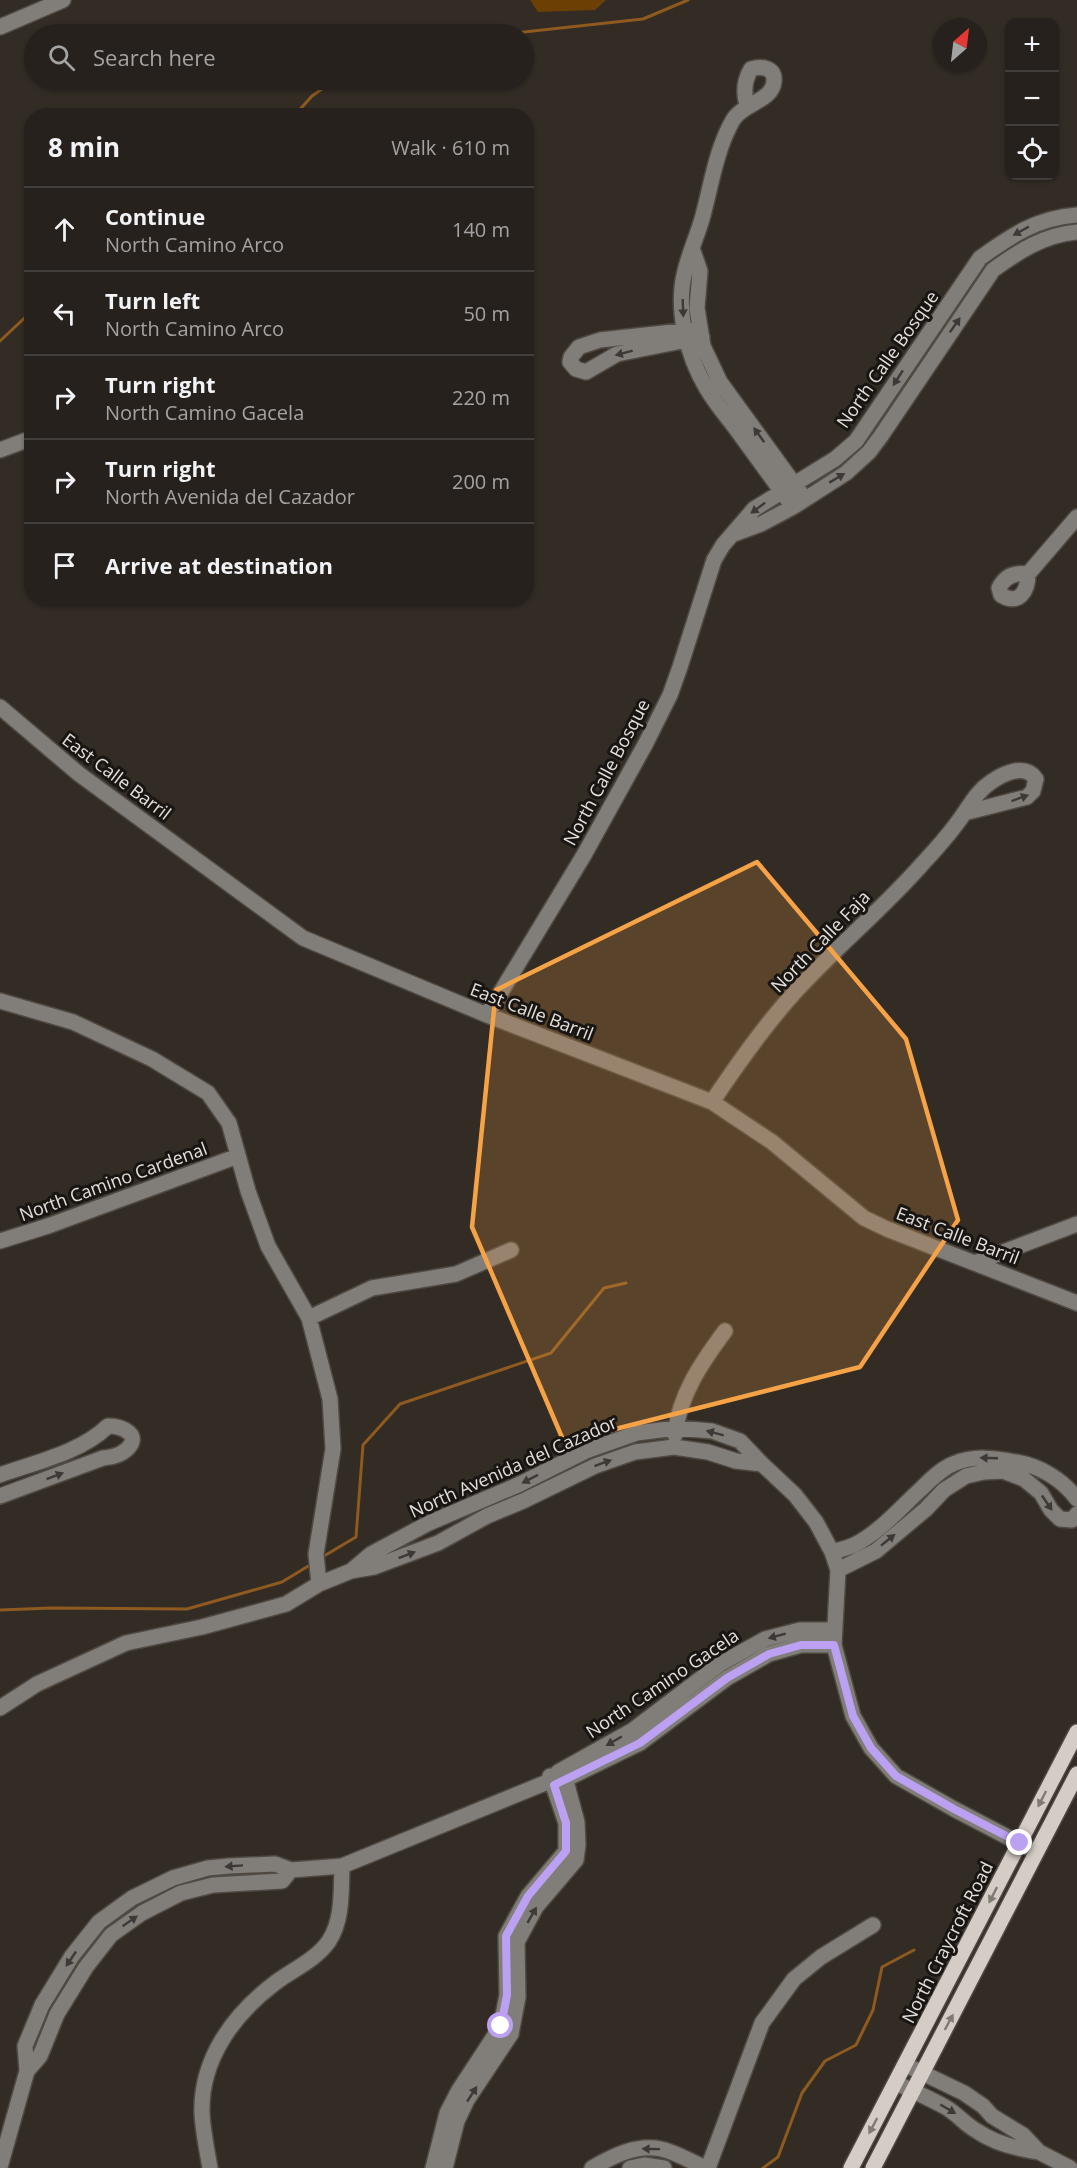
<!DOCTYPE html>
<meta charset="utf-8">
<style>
body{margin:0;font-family:"Open Sans",sans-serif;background:#322e29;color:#f1f3f6}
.controls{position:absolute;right:18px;top:18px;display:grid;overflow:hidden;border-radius:12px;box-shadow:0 2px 4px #0004}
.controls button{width:54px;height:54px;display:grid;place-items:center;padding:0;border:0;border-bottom:2px solid #423e3b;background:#26211c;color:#f1f3f6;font:30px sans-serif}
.compass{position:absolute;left:933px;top:18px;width:54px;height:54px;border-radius:50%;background:#26211c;box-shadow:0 2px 4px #0004;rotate:28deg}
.stop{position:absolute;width:18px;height:18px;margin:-14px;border:4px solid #bca0f2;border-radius:50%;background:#fff}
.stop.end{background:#bca0f2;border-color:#fff;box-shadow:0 2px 6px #0008}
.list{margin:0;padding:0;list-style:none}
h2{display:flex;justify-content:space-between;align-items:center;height:78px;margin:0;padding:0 24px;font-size:26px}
h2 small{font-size:20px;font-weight:400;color:#a4a3a3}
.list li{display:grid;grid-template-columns:39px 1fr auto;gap:18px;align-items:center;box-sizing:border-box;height:84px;padding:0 24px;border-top:2px solid #423e3b}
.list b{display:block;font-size:22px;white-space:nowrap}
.list p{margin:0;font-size:20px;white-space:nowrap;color:#a4a3a3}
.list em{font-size:20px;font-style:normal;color:#a4a3a3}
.icon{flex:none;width:33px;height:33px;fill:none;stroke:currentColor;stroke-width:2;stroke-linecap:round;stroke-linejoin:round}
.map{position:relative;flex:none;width:1077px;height:2168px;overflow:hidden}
.search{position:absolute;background:#26211c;box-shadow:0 2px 4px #0004;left:24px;top:24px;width:510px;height:66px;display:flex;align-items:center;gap:15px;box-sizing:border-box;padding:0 21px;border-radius:33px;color:#a4a3a3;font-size:22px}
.panel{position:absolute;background:#26211c;box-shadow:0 2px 4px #0004;left:24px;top:108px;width:510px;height:498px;border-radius:24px}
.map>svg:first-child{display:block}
.green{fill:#6c3f05}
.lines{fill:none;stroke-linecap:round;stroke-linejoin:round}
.stream{stroke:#8e5a1f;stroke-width:3}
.minor-casing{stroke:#4f4942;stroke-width:18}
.major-casing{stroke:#4f4942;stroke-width:18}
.minor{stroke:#817d79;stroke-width:15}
.major{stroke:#d5ccc5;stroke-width:15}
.oneway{fill:#3d3936}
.oneway2{fill:#807a74}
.route{stroke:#bca0f2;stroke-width:8}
.marked{fill:#f6a246;fill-opacity:0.2;stroke:#f6a246;stroke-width:4.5;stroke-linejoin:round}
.labels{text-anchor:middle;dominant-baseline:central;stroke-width:6;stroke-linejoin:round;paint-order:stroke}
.street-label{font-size:18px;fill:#e4dfda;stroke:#181512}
</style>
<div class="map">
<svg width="1077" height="2168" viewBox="0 0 1077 2168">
<rect width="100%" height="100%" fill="#332c25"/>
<path class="green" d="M 530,0 L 606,0 L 595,10 L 538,12 Z"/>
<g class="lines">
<path class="stream" d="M 506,34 L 643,19 L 688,0
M 294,116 L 312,96 L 335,80
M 0,341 L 32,311
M 324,1556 L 356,1537 L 363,1445 L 400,1404 L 551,1353 L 604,1288 L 626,1283
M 0,1610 L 52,1608 L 187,1609 L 282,1582 L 310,1565
M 763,2168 L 778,2157 L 802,2093 L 825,2061 L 856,2045 L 873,2010 L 882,1967 L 914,1950"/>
<g class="minor-casing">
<path id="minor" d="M 0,27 L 63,0
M 747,105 C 743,92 744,81 751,69 C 761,66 775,67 774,81 C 773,101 743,103 733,120 C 716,149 711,187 702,219 C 697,236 689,254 685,271 C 675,309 687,356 707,389 C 717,406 731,421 742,437 C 759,460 776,484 793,507
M 693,251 L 700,271 L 697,308 L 703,346 L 720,382 L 800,492
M 700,329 L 600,340 L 579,347 L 571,357 L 570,362 L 576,369 L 586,372 L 617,354 L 702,337
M 0,450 L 32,438
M 734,534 L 761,524 L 793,507 L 846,473 L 869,452 L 881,436 L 993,270 C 1019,251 1044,235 1077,232
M 1028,574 C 1015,572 1005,576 999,588 L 1001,595 C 1019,606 1028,591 1028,574 L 1077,517
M 0,707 L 79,774 L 303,938 L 487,1015 L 712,1102 L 772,1142 L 864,1218 L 887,1229 L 1077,1303
M 0,1001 L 73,1022 L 152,1059 L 208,1093 L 229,1123 L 248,1191 L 268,1246 L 309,1318 L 330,1399 L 333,1449 L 316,1554 L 319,1584
M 487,1015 L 584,855 L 646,743 L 670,695 L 680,667 L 714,560 L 723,545 L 754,509 L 835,459 L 856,441 L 980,258 C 1012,235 1037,218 1077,215
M 712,1102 C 738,1063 764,1026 795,992 C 836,947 884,908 924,862 C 938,847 953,830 965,812 C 973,800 979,790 991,782 C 1004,773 1025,763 1036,779 L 1033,791 L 1027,797 L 964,813
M 0,1241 L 48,1226 L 238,1156
M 977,1262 L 1077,1224
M 309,1318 L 372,1288 L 456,1274 L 511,1250
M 675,1435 C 679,1395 702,1362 725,1331
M 0,1475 C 36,1462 80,1453 108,1426 C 122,1426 143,1435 126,1450 C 119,1456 111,1457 103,1458 L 0,1496
M 832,1552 C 839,1550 848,1548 854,1545 C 879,1533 900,1508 921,1489 C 930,1480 941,1469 953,1464 C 973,1455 995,1458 1016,1462 C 1040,1466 1063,1480 1077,1499
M 838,1570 L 876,1551 L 926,1509 L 944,1490 L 966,1476 L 984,1472 L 1003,1471 L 1024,1479 L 1041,1493 L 1051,1510 L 1060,1519 L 1072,1520 L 1077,1514
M 351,1571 L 371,1554 L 429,1523 L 518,1485 L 586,1451 L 637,1433 L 676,1428 L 712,1431 L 740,1441 L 762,1464 L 795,1495 L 816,1522 L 832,1552 L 838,1570 L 834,1645 L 853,1716 L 871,1748 L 896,1776 L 954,1809 L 1036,1852
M 0,1708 L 37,1684 L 126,1643 L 202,1627 L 286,1604 L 319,1584 L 351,1571 L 374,1567 L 438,1543 L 487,1516 L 523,1501 L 595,1466 L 635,1452 L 674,1447 L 708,1452 L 736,1461 L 762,1464
M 558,1772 L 633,1730 L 720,1664 L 765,1639 L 800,1630 L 835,1630
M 560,1782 L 640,1743 L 727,1678 L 769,1654 L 801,1645 L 834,1645
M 906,2065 L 964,2093 L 983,2106 L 992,2116 L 1023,2135 L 1039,2152 L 1070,2168
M 27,2071 L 40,2056 L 57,2014 L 86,1967 L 111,1935 L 142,1913 L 181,1893 L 213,1885 L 282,1881 L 291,1870
M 896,2083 C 913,2091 931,2099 947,2108 C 958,2115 966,2125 977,2131 C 996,2144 1017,2149 1039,2152
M 0,2167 L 27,2071 L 25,2046 L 42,2005 L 72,1956 L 99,1922 L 132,1898 L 173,1878 L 208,1868 L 229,1866 L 275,1864 L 291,1870 L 342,1866 L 545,1783
M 210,2168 C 207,2150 203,2132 202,2114 C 200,2059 234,2014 275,1983 C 292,1970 316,1960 329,1941 C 343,1920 341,1890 342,1866
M 433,2168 L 447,2113 L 459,2090 L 501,2026 L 507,1995 L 506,1936 L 528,1896 L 566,1851 L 566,1823 L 550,1776
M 445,2168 L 457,2121 L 467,2100 L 511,2034 L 518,1997 L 517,1942 L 536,1907 L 576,1860 L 578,1845 L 577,1822 L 563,1770
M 592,2168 C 613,2156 636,2144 661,2149 C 676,2152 691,2162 706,2168
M 630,2168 L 644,2165 L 664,2168
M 708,2168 L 762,2023 L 794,1979 L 821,1957 L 873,1925"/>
</g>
<g class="major-casing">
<path id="major" d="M 851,2168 L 1077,1732
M 873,2168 L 1077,1774"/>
</g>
<use href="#minor" class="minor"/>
<use href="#major" class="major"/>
</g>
<defs><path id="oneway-solid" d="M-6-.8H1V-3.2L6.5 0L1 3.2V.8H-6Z" transform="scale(1.5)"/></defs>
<g class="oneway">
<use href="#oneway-solid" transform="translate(1021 231) rotate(151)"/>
<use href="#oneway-solid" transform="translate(683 308) rotate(88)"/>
<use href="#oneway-solid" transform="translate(955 325) rotate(-55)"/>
<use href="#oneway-solid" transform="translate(624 353) rotate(165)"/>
<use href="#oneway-solid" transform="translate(898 378) rotate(123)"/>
<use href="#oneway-solid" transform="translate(759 435) rotate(-126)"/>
<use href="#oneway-solid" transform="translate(837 478) rotate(-31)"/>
<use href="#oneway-solid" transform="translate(758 508) rotate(143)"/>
<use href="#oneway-solid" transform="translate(1020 798) rotate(-20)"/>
<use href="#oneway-solid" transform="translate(715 1433) rotate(-165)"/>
<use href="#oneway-solid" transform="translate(989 1458) rotate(-178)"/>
<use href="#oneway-solid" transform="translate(603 1463) rotate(-20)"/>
<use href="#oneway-solid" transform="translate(55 1476) rotate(-21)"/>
<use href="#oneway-solid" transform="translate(530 1479) rotate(153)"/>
<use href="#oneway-solid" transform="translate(1047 1503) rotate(56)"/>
<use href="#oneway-solid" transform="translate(888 1540) rotate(-39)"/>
<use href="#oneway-solid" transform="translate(407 1555) rotate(-21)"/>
<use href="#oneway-solid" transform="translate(777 1636) rotate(165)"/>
<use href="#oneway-solid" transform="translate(614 1741) rotate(150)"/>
<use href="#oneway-solid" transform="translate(234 1866) rotate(176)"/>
<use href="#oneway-solid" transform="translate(532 1915) rotate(-60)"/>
<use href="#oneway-solid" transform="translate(130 1921) rotate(-35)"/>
<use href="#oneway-solid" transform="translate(71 1959) rotate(124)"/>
<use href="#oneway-solid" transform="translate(472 2094) rotate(-57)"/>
<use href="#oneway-solid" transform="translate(948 2109) rotate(30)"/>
<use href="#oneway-solid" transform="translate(651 2149) rotate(-179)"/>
</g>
<g class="oneway2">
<use href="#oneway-solid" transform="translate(1042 1799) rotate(117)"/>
<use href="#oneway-solid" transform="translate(993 1895) rotate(117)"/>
<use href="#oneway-solid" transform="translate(949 2022) rotate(-62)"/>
<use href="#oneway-solid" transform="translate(873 2126) rotate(118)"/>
</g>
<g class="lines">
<path class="route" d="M 501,2026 L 507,1995 L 506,1936 L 528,1896 L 566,1851 L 566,1823 L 554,1785 L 640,1743 L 727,1678 L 769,1654 L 801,1645 L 834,1645 L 853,1716 L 871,1748 L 896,1776 L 954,1809 L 1020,1843"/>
</g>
<path class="marked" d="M 757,862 L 906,1039 L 958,1220 L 860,1367 L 564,1442 L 472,1227 L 496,990 Z"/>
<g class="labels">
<g class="street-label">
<text transform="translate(887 359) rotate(-55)">North Calle Bosque</text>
<text transform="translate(606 772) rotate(-62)">North Calle Bosque</text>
<text transform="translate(117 776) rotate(37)">East Calle Barril</text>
<text transform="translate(820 941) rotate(-46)">North Calle Faja</text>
<text transform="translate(532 1011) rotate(21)">East Calle Barril</text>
<text transform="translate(113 1181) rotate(-20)">North Camino Cardenal</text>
<text transform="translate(958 1235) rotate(21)">East Calle Barril</text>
<text transform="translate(513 1466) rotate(-24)">North Avenida del Cazador</text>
<text transform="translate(662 1683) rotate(-34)">North Camino Gacela</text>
<text transform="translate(947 1942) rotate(-63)">North Craycroft Road</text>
</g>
</g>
</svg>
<div class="controls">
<button>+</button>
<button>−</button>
<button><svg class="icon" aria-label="locate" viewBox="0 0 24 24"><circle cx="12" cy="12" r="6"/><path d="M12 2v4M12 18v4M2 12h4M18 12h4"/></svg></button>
</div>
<svg class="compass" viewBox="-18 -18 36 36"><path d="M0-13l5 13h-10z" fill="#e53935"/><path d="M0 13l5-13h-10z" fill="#a4a3a3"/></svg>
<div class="stop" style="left:501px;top:2026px"></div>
<div class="stop end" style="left:1020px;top:1843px"></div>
<div class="search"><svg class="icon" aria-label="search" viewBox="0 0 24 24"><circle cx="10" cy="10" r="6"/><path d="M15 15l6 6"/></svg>Search here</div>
<section class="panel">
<h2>8 min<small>Walk · 610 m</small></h2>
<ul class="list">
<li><svg class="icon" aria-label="ahead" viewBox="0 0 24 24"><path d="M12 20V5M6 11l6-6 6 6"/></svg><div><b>Continue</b><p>North Camino Arco</p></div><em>140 m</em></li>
<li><svg class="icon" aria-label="left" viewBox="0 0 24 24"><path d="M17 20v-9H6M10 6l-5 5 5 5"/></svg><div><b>Turn left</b><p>North Camino Arco</p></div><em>50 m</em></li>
<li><svg class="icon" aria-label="right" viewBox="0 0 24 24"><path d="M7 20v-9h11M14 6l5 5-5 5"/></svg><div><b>Turn right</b><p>North Camino Gacela</p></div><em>220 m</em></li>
<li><svg class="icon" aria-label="right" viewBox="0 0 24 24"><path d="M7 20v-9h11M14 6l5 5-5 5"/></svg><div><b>Turn right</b><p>North Avenida del Cazador</p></div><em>200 m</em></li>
<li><svg class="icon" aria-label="arrive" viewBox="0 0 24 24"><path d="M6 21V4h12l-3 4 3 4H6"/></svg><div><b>Arrive at destination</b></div></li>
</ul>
</section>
</div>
